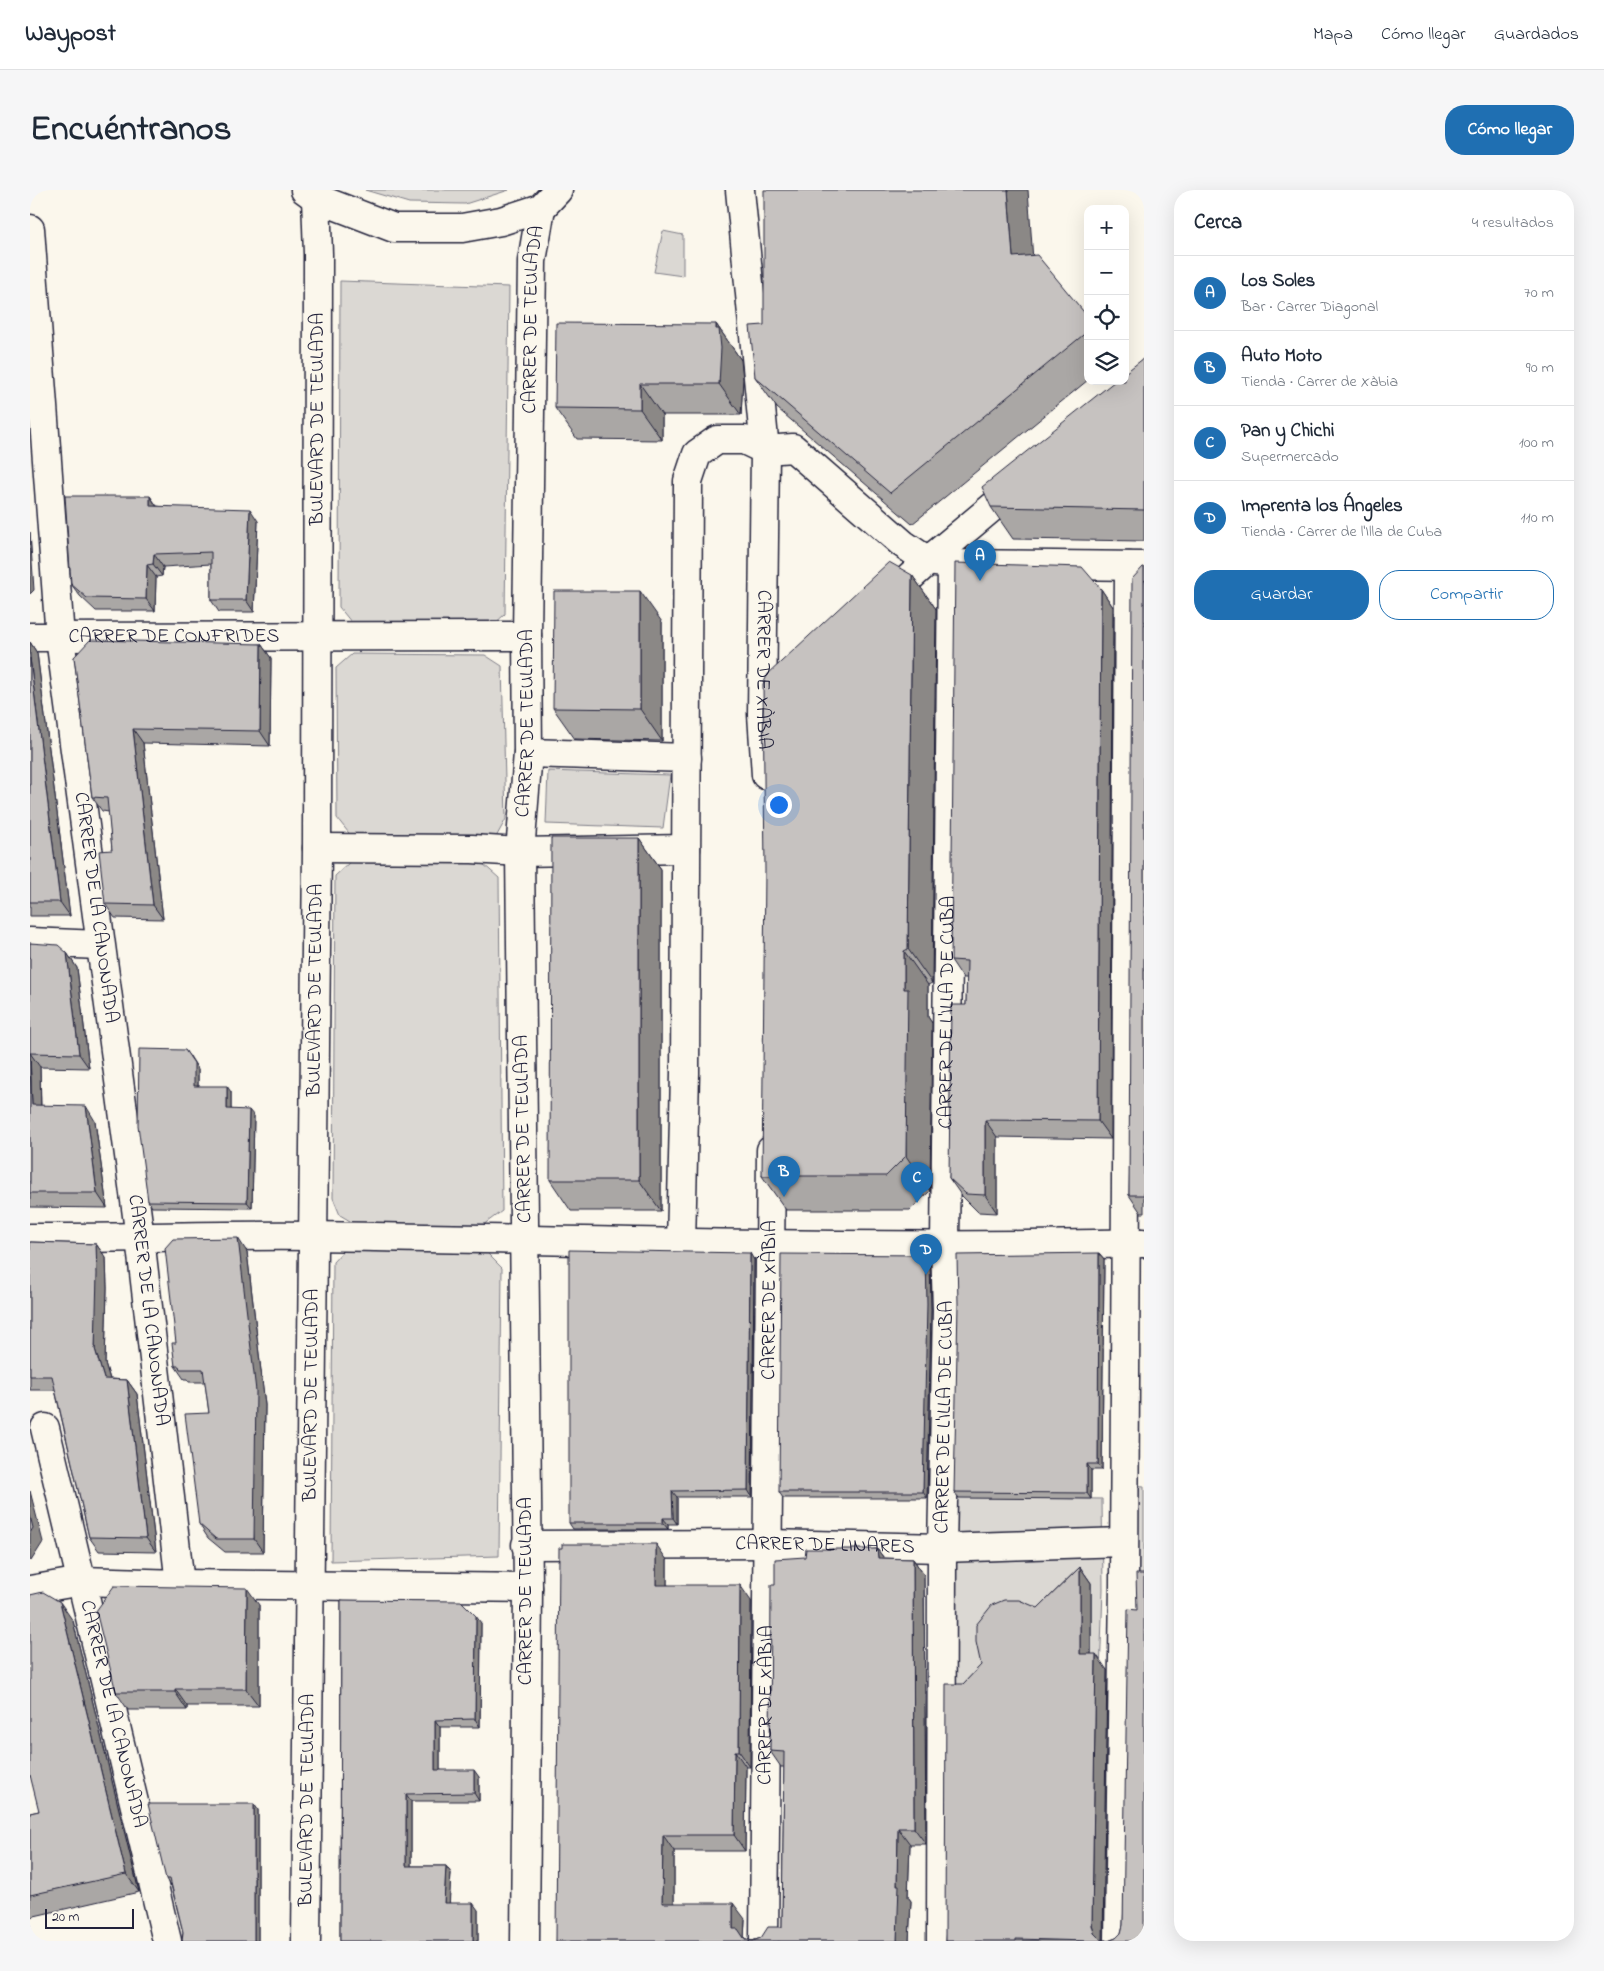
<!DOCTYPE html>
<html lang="es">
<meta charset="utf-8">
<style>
body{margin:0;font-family:"Indie Flower",sans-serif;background:#f6f6f7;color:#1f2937}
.controls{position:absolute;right:15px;top:15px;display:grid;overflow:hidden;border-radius:10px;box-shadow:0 5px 20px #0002}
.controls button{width:45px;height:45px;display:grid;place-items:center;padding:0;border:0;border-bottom:1px solid #e0e1e3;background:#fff;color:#1f2937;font:25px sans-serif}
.scale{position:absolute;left:15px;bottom:12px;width:89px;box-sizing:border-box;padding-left:5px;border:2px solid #22223b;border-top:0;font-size:14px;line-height:18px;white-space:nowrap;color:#22223b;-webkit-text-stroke:4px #fbf7ec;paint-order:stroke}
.you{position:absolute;left:748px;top:614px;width:18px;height:18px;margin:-12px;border:4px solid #fff;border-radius:50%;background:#1a73e8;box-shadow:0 0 0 8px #1a73e833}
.badge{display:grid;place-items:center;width:32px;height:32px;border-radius:50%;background:#1f6fb2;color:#fff;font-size:16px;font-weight:700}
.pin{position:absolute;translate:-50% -41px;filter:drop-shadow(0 1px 2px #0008)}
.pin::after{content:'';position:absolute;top:26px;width:18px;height:15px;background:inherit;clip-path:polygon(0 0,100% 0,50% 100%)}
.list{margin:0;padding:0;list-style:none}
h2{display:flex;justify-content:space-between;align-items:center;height:65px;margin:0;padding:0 20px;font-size:21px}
h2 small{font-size:16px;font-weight:400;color:#747a83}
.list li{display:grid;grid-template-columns:32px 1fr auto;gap:15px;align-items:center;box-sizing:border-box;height:75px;padding:0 20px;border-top:1px solid #e0e1e3}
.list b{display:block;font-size:19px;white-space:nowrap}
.list p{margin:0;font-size:16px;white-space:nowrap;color:#747a83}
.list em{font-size:16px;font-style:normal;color:#747a83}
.actions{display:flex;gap:10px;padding:15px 20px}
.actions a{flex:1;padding:11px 0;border:1px solid #1f6fb2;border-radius:20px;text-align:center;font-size:18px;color:#1f6fb2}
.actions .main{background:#1f6fb2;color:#fff}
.icon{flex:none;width:28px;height:28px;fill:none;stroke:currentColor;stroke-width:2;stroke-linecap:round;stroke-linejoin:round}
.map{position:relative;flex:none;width:1114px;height:1751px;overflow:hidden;border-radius:20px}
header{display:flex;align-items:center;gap:30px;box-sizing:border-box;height:70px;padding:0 25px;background:#fff;border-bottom:1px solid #e0e1e3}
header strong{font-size:24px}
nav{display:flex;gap:28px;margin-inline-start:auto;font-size:18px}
.intro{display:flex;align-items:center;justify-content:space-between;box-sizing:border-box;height:120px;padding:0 30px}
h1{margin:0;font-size:35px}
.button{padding:12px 22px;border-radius:20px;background:#1f6fb2;color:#fff;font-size:18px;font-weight:700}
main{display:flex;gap:30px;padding:0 30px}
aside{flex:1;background:#fff;border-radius:20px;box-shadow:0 5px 20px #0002}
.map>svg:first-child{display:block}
.green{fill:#dbd8d3;stroke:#7e7d87}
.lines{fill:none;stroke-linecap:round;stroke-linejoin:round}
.street-casing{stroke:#22223b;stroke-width:31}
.primary-casing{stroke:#22223b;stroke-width:31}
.street{stroke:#fbf7ec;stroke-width:28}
.primary{stroke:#fbf7ec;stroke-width:28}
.wall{fill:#aaa7a5;stroke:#22223b}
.shaded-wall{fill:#8b8886;stroke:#22223b}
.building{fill:#c6c2c0;stroke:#22223b}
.labels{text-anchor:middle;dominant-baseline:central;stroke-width:4.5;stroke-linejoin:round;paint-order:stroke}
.street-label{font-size:20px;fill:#22223b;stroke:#fbf7ec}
</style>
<header>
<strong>Waypost</strong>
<nav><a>Mapa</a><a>Cómo llegar</a><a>Guardados</a></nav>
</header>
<div class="intro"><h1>Encuéntranos</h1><a class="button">Cómo llegar</a></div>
<main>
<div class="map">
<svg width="1114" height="1751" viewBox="0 0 1114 1751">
<rect width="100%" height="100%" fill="#fbf7ec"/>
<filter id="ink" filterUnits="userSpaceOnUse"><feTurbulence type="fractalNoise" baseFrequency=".02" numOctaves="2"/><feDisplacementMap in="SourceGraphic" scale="10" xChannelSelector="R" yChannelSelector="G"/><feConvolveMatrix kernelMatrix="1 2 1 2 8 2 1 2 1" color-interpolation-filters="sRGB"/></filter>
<g filter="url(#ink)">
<path class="green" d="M 335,0 L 479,0 L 435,14 L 379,13 Z
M 633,41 L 653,45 L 653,86 L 624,82 Z
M 310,91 L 479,97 L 475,424 L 460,438 L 326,438 L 309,417 Z
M 322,464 L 455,465 L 472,476 L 476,629 L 466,647 L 322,647 L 307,628 L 306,478 Z
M 518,581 L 640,585 L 633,638 L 516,634 Z
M 320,672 L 452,673 L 469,688 L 472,1021 L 453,1035 L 325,1034 L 310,1025 L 303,1008 L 305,686 Z
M 452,1058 L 472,1078 L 469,1366 L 301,1371 L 303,1072 L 314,1060 Z
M 1101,1295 L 1114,1296 L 1114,1400 L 1101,1400 Z
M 920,1307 L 1072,1309 L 1073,1399 L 1070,1485 L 916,1535 Z"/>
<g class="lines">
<g class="street-casing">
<g id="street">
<path id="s1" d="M 710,0 L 735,260 L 732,524 L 736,585"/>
<path id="s2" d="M 0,39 L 30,448 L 110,1048 L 150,1394"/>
<path d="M 854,411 L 898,371 L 990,294"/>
<path id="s3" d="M 0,447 L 497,446"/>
<path d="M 498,563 L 657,568"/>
<path d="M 287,658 L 442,659 L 490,662 L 656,659"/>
<path d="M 0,752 L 69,755"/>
<path d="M 0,1048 C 95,1048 190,1045 285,1046 C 561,1050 837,1060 1113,1053"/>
<path d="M 651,1054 L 655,883 L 658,291 L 667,264 L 687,250 L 714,250 L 735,260 L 763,258 L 873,354 L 898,371 L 922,374 L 1114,376"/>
<path id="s4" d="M 15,1238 L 137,1751"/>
<path id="s5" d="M 496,1355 L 738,1354 L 912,1358 L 1093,1352"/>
<path d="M 0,1400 L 52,1391 L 150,1394 L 498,1398"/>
<path id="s6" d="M 734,1751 L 741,960"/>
<path id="s7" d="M 911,1751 L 912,1358 L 917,1120 L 915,1055 L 922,374"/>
<path d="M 1089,1751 L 1094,1394 L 1099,376"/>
</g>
</g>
<g class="primary-casing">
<g id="primary">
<path d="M 275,0 L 286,8 L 364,38 L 432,38 L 471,31 L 511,18 L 528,0"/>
<path id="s8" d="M 276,1751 L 287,658 L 288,64 L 286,8"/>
<path id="s9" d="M 495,1751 L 498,1398 L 490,662 L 498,563 L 497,446 L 502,71 L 511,18"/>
</g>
</g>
<use href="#street" class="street"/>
<use href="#primary" class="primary"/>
</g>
<path class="wall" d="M 1003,66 L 1058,127 L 1058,190 L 882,334 L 747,218 L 725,187 L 734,135 Z
M 686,134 L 711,170 L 713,189 L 711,225 L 632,225 L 632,250 L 547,249 L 525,218 Z
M 1114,168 L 1114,351 L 983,349 L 961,317 Z
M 120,306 L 127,316 L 228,331 L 224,422 L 189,422 L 181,410 L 181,374 L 133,377 L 132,386 L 126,387 L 125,421 L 66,421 L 50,406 L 41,394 Z
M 1114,377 L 1114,1023 L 1111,1023 L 1099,1005 Z
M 882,385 L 906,419 L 902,793 L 898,795 L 898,827 L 902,833 L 900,1001 L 880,1020 L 756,1020 L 732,986 Z
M 1071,399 L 1083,417 L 1081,949 L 967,947 L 967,1023 L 948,1022 L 931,1005 L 919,988 L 936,815 L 937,788 L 933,788 L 921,770 Z
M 632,432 L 632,551 L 545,549 L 523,518 Z
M 0,452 L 7,463 L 40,726 L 0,726 Z
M 231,454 L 241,468 L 240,556 L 113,553 L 133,729 L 85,728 L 75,714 L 82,660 L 79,622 L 72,621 L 62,607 L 44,467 Z
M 609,648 L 631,679 L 631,1021 L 541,1021 L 520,990 Z
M 0,753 L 37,763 L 47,778 L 59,878 L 10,877 L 11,916 L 65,931 L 77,1018 L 0,1017 Z
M 160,866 L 168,879 L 168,896 L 201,902 L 201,919 L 224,926 L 222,1018 L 122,1017 L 118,1011 Z
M 0,1052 L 66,1054 L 76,1068 L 77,1098 L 75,1173 L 80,1189 L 97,1190 L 107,1204 L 126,1362 L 69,1361 L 59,1347 L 25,1200 L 0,1200 Z
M 217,1062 L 235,1215 L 233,1362 L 195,1362 L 178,1348 L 169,1334 L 179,1223 L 175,1192 L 159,1192 L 157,1189 L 154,1189 L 145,1176 L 146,1153 Z
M 1069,1063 L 1074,1069 L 1072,1280 L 1061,1280 L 1061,1309 L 929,1308 L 924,1302 Z
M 896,1065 L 900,1071 L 901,1120 L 897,1308 L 753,1308 L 749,1302 Z
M 724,1070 L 722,1307 L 647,1307 L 647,1334 L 638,1334 L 638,1339 L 543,1339 L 539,1333 Z
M 847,1359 L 854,1368 L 883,1369 L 894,1385 L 896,1654 L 880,1654 L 878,1707 L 881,1711 L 879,1751 L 526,1751 L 637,1370 L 637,1395 L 721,1411 L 720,1577 L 716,1577 L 715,1661 L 644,1661 L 644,1713 L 715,1729 L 714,1748 L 722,1751 L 731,1748 L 752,1737 L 754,1577 L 751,1577 L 740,1561 L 745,1395 L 775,1367 Z
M 1050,1377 L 1061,1393 L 1061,1464 L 1077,1480 L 1073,1749 L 1078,1751 L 1086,1748 L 1091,1743 L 1093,1735 L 1107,1420 L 1114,1751 L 915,1751 L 933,1494 L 1008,1418 Z
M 311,1410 L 451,1433 L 450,1537 L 410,1537 L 410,1580 L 449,1587 L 449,1611 L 381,1611 L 381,1676 L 416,1676 L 421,1683 L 419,1713 L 448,1720 L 448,1751 L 310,1751 Z
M 229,1415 L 229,1516 L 157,1516 L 157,1520 L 98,1520 L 86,1502 Z
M 43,1431 L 109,1702 L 0,1727 L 0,1623 L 9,1621 Z
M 224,1614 L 228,1620 L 228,1751 L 152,1751 L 153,1742 L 141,1695 L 140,1696 L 136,1689 Z"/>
<path class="shaded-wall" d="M 978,0 L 998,0 L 1005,98 L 983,67 Z
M 686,134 L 711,170 L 713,189 L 711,225 L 689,194 Z
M 610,194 L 632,225 L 632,250 L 610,219 Z
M 120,306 L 128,319 L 120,316 Z
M 220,319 L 228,331 L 224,422 L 216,410 Z
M 0,342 L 4,400 L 0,404 Z
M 124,364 L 133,377 L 132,386 L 123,374 Z
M 117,375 L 126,387 L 125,421 L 116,409 Z
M 882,385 L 906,419 L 902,793 L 878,759 Z
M 1071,399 L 1083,417 L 1081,949 L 1068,931 Z
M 610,401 L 632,432 L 632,551 L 610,519 Z
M 0,452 L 7,463 L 40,726 L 30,712 L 0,468 Z
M 231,454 L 241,468 L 240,556 L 230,541 Z
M 103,539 L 113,553 L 133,729 L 123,715 Z
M 609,648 L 631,679 L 631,1021 L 609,990 Z
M 874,761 L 898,795 L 898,827 L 902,833 L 900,1001 L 876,966 L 874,799 Z
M 37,763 L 47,778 L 59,878 L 49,864 Z
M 155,860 L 168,879 L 168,902 L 164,896 Z
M 0,863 L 10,877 L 11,930 L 2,915 Z
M 197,896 L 201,902 L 201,925 L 197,919 Z
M 56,916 L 65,931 L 77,1018 L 67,1003 Z
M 219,920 L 224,926 L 222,1018 L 217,1012 Z
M 955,930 L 967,947 L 967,1023 L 955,1005 Z
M 208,1048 L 217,1062 L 235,1215 L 233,1362 L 224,1349 Z
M 66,1054 L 76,1068 L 77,1098 L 75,1173 L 84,1203 L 74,1189 L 65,1159 Z
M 720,1063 L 724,1070 L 722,1307 L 718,1300 Z
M 1069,1063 L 1074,1069 L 1072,1280 L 1068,1274 Z
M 896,1065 L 900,1071 L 901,1120 L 897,1308 L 893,1302 Z
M 97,1190 L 107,1204 L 126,1362 L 116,1348 Z
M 1057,1274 L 1061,1280 L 1061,1309 L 1057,1303 Z
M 0,1301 L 13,1352 L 1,1371 L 0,1370 Z
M 642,1301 L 647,1307 L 647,1334 L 643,1328 Z
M 633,1328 L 638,1334 L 638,1339 L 633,1333 Z
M 626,1354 L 637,1370 L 637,1411 L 626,1395 Z
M 847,1359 L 859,1375 L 848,1368 Z
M 883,1369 L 894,1385 L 896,1654 L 884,1638 Z
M 1050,1377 L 1061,1393 L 1061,1480 L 1050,1464 Z
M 710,1395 L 721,1411 L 720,1577 L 709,1561 Z
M 217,1398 L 229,1415 L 229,1516 L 216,1499 Z
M 30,1412 L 43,1431 L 109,1702 L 96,1684 Z
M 446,1426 L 451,1433 L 450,1537 L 445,1529 Z
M 1066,1464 L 1077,1480 L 1073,1751 L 1070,1751 L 1064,1743 L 1062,1735 Z
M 145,1499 L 157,1516 L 157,1520 L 145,1502 Z
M 405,1530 L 410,1537 L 410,1587 L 405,1580 Z
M 705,1561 L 716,1577 L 715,1661 L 704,1645 Z
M 444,1580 L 449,1587 L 449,1611 L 444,1603 Z
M 376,1604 L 381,1611 L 381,1683 L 376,1676 Z
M 224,1614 L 228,1620 L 228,1751 L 224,1751 Z
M 868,1638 L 880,1654 L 878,1707 L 881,1711 L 879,1751 L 867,1751 L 867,1695 Z
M 633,1645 L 644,1661 L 644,1729 L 632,1713 Z
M 416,1676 L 421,1683 L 419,1720 L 414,1713 Z
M 443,1713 L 448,1720 L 448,1751 L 443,1751 Z
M 703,1713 L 715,1729 L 714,1751 L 703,1739 Z
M 0,1735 L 3,1751 L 0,1751 Z"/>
<path class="building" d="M 734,0 L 978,0 L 983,67 L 1007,65 L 1058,127 L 1058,141 L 860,303 L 725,187 L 720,136 L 734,135 Z
M 526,133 L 686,134 L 686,139 L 689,139 L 691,158 L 689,194 L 610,194 L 610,219 L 525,218 Z
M 1114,168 L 1114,320 L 961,317 L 952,297 L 1085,191 L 1095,191 L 1095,183 Z
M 35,306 L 120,306 L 120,316 L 220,319 L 216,410 L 181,410 L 181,362 L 124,364 L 123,374 L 117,375 L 116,409 L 57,408 L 41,394 Z
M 859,372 L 882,385 L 878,759 L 874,761 L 874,799 L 878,799 L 876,966 L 856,986 L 732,986 L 735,680 L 733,494 L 738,484 Z
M 925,373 L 1052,377 L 1071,399 L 1068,931 L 955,930 L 955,1005 L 936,1004 L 919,988 L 921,815 L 936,815 L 937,771 L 921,770 Z
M 1113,377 L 1114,377 L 1114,1005 L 1099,1005 L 1102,389 Z
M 524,401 L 610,401 L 610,519 L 523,518 Z
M 60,450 L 231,454 L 230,541 L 103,539 L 123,715 L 75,714 L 69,661 L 82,660 L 77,608 L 62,607 L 44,467 Z
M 0,468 L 30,712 L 0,712 Z
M 521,648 L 609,648 L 609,990 L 520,990 Z
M 0,753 L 28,755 L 37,763 L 49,864 L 0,863 Z
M 109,859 L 155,860 L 164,873 L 164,896 L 197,896 L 197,919 L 219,920 L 217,1012 L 118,1011 L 108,935 Z
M 0,870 L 2,915 L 56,916 L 67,1003 L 0,1003 Z
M 208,1048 L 226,1201 L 224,1349 L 186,1349 L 169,1334 L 155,1224 L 179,1223 L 173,1179 L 150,1179 L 149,1176 L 145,1176 L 142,1153 L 146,1153 L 135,1058 L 143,1049 Z
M 0,1052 L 66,1054 L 67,1084 L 65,1159 L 74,1189 L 97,1190 L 116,1348 L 59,1347 L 22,1186 L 0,1186 Z
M 539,1060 L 720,1063 L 718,1300 L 642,1301 L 643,1328 L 633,1328 L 633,1333 L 539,1333 Z
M 1069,1063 L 1068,1274 L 1057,1274 L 1057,1303 L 924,1302 L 928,1114 L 927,1065 Z
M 751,1064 L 896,1065 L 897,1114 L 893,1302 L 749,1302 Z
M 0,1325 L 3,1338 L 0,1343 Z
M 532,1354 L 626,1354 L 626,1395 L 710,1395 L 709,1561 L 705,1561 L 704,1645 L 633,1645 L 632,1713 L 703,1713 L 703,1739 L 708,1739 L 714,1748 L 722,1751 L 731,1748 L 738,1737 L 752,1737 L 754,1562 L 740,1561 L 741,1395 L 745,1395 L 745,1369 L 775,1367 L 776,1359 L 847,1359 L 848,1368 L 883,1369 L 884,1638 L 868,1638 L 867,1695 L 869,1695 L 867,1751 L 526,1751 L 529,1358 L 532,1358 Z
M 1050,1377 L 1050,1464 L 1066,1464 L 1062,1735 L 1064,1743 L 1070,1749 L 1078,1751 L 1086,1748 L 1091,1743 L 1093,1735 L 1098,1419 L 1107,1420 L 1106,1384 L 1114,1384 L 1114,1751 L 1058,1751 L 986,1749 L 986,1751 L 915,1751 L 916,1494 L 933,1494 L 951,1475 L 946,1452 L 946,1435 L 962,1415 L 974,1410 L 989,1410 L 1008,1418 Z
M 84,1396 L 217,1398 L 216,1499 L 145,1499 L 145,1502 L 86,1502 L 66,1421 Z
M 13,1402 L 30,1412 L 96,1684 L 0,1705 L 0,1623 L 9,1621 L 0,1585 L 0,1405 Z
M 311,1410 L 431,1411 L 446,1426 L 445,1529 L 405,1530 L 405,1580 L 444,1580 L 444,1603 L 376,1604 L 376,1676 L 416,1676 L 414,1713 L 443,1713 L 443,1751 L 310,1751 Z
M 118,1614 L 224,1614 L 224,1751 L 152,1751 L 153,1742 L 140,1689 L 136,1689 Z"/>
</g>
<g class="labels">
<g class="street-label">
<text stroke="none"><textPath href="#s9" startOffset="1622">CARRER DE TEULADA</textPath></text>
<text stroke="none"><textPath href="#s8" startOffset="1522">BULEVARD DE TEULADA</textPath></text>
<text stroke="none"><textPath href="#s3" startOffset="144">CARRER DE CONFRIDES</textPath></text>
<text stroke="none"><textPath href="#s1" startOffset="481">CARRER DE XÀBIA</textPath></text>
<text stroke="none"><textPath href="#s9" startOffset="1218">CARRER DE TEULADA</textPath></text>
<text stroke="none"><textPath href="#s2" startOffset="682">CARRER DE LA CANONADA</textPath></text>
<text stroke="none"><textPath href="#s8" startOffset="951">BULEVARD DE TEULADA</textPath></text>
<text stroke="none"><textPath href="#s7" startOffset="929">CARRER DE L'ILLA DE CUBA</textPath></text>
<text transform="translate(494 939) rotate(-91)">CARRER DE TEULADA</text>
<text stroke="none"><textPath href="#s6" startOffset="641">CARRER DE XÀBIA</textPath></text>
<text stroke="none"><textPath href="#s2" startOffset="1088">CARRER DE LA CANONADA</textPath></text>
<text stroke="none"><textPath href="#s8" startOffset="546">BULEVARD DE TEULADA</textPath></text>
<text stroke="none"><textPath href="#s7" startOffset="524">CARRER DE L'ILLA DE CUBA</textPath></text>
<text stroke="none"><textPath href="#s5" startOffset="299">CARRER DE LINARES</textPath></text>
<text transform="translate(496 1401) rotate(-90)">CARRER DE TEULADA</text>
<text stroke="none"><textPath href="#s6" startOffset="236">CARRER DE XÀBIA</textPath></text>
<text stroke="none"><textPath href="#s4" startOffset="294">CARRER DE LA CANONADA</textPath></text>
<text stroke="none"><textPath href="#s8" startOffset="141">BULEVARD DE TEULADA</textPath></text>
</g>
</g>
</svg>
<div class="controls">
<button>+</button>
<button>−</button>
<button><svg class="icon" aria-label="locate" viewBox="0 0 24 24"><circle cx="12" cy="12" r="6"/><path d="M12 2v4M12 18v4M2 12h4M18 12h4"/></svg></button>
<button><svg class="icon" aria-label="layers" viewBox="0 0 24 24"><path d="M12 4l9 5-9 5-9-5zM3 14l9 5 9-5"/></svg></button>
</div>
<div class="scale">20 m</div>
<div class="you"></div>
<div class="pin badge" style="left:950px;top:391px">A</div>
<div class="pin badge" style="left:754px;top:1007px">B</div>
<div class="pin badge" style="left:887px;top:1013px">C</div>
<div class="pin badge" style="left:896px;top:1085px">D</div>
</div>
<aside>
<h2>Cerca<small>4 resultados</small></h2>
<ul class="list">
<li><span class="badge">A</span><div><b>Los Soles</b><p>Bar · Carrer Diagonal</p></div><em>70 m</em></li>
<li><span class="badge">B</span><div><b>Auto Moto</b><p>Tienda · Carrer de Xàbia</p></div><em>90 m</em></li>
<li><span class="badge">C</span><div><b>Pan y Chichi</b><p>Supermercado</p></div><em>100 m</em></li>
<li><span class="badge">D</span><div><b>Imprenta los Ángeles</b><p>Tienda · Carrer de l'Illa de Cuba</p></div><em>110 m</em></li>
</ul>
<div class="actions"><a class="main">Guardar</a><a>Compartir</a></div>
</aside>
</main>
